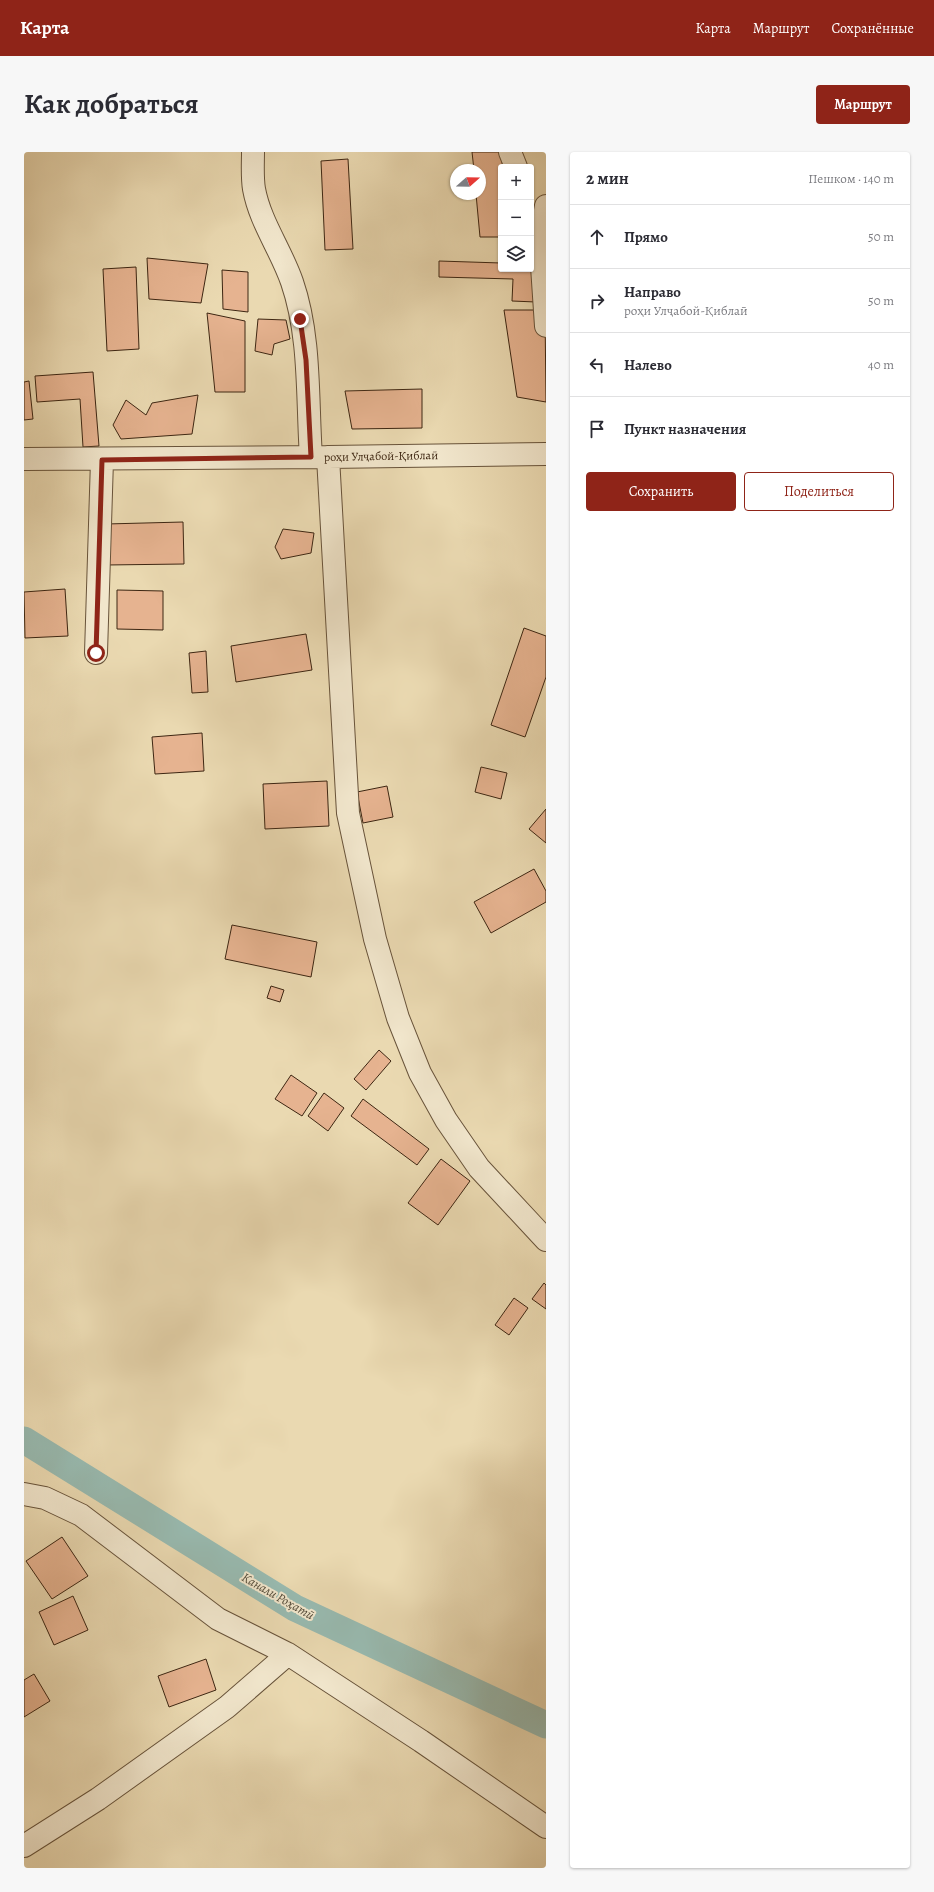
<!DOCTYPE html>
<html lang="ru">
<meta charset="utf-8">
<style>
body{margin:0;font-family:Alegreya,serif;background:#f7f7f7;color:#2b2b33}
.controls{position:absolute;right:12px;top:12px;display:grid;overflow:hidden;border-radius:4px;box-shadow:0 1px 3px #0004}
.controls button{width:36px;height:36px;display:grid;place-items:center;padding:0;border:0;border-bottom:1px solid #e1e1e2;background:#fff;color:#2b2b33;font:20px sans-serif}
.compass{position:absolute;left:426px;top:12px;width:36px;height:36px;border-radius:50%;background:#fff;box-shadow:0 1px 3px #0004;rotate:70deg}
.stop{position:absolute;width:12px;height:12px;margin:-9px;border:3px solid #8f2418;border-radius:50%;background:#fff}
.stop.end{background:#8f2418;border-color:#fff;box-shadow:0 1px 4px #0008}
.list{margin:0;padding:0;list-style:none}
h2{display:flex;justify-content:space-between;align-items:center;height:52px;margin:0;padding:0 16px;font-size:17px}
h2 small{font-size:13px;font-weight:400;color:#7c7c81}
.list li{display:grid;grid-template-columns:26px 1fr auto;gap:12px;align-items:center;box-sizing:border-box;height:64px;padding:0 16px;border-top:1px solid #e1e1e2}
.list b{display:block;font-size:15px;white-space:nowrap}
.list p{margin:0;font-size:13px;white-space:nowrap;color:#7c7c81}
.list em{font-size:13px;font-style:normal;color:#7c7c81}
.actions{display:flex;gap:8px;padding:12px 16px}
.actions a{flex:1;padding:9px 0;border:1px solid #8f2418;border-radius:4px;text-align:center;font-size:14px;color:#8f2418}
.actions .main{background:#8f2418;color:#fff}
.icon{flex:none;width:22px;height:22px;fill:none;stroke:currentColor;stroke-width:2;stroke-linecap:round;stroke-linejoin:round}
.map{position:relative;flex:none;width:522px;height:1716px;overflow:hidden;border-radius:4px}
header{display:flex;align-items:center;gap:24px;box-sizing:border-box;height:56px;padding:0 20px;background:#8f2418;color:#fff}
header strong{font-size:19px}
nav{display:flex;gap:22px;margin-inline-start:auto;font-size:14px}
.intro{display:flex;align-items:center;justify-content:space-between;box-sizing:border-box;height:96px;padding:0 24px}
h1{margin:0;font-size:28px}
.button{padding:10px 18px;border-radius:4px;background:#8f2418;color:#fff;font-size:14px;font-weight:700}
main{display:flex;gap:24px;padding:0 24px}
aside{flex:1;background:#fff;border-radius:4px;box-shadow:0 1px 3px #0004}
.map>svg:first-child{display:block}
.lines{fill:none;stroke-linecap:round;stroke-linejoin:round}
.canal{stroke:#98bab0;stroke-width:27}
.building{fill:#e6b390;stroke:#3d2612}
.minor-casing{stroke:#68533a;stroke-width:24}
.minor{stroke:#f1e6cc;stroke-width:22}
.route{stroke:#8f2418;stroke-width:5}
.labels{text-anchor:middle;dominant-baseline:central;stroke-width:4;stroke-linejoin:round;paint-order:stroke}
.street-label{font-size:12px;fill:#3d2612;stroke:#f1e6cc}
.water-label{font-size:13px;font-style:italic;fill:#544b3a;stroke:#f1e6cc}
</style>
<header>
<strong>Карта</strong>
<nav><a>Карта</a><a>Маршрут</a><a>Сохранённые</a></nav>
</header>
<div class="intro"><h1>Как добраться</h1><a class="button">Маршрут</a></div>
<main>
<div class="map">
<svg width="522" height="1716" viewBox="0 0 522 1716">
<rect width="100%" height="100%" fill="#ead9b1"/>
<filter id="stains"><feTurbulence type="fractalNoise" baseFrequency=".005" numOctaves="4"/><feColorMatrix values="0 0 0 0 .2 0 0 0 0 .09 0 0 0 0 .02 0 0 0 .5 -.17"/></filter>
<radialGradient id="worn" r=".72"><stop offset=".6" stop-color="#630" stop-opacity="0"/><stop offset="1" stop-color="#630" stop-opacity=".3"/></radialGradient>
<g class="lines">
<path class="canal" d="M 0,1288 L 271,1456 L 522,1573"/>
</g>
<path class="building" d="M 448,0 L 476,0 L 479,15 L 477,15 L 477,85 L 456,85 L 452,42 L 456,42 L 456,18 L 450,18 Z
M 324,7 L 329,97 L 301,98 L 297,9 Z
M 123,106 L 184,112 L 177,151 L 125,147 Z
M 415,109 L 477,111 L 477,117 L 507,117 L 507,112 L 512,150 L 488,149 L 489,127 L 415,125 Z
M 112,115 L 115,197 L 83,199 L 79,117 Z
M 198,118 L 224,120 L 224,160 L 199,157 Z
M 480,158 L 521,158 L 522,250 L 493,245 Z
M 183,161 L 221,169 L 221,240 L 191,240 Z
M 234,167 L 262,168 L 266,187 L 250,192 L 248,203 L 231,199 Z
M 69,220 L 75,294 L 59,295 L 56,247 L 13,250 L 11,224 Z
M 5,229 L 9,267 L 0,268 L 0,230 Z
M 398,237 L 398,276 L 328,277 L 321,239 Z
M 174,243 L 168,282 L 97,287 L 89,273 L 102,248 L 122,263 L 128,251 Z
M 159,370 L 160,412 L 82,413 L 82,372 Z
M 259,377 L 290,381 L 287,401 L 257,407 L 251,395 Z
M 41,437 L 44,484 L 1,486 L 0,440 Z
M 93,438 L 139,439 L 139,478 L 93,477 Z
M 500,476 L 522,484 L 522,525 L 501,585 L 467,573 Z
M 282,482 L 288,518 L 212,530 L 207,494 Z
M 182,499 L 184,540 L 168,541 L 165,501 Z
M 178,581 L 180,619 L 131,622 L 128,585 Z
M 457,615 L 483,621 L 477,647 L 451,640 Z
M 303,629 L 305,674 L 241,677 L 239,632 Z
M 363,634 L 369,665 L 339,671 L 333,640 Z
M 522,657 L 522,691 L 505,677 Z
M 510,717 L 522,739 L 522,750 L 467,781 L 450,750 Z
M 208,773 L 293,790 L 287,825 L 201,807 Z
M 247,834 L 260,838 L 256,850 L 243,846 Z
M 355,898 L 367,909 L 342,938 L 330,927 Z
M 267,923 L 293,941 L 278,964 L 251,947 Z
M 300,941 L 320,956 L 304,979 L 284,964 Z
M 339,947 L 405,997 L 393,1013 L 327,964 Z
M 417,1007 L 446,1029 L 414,1073 L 384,1051 Z
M 520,1131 L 522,1133 L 522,1157 L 508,1147 Z
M 490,1146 L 504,1156 L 485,1183 L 471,1173 Z
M 38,1385 L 64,1424 L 28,1447 L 2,1409 Z
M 49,1444 L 64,1478 L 30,1493 L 15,1460 Z
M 182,1507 L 192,1538 L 145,1555 L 134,1524 Z
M 10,1522 L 26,1549 L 0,1565 L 0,1528 Z"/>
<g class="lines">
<g class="minor-casing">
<path id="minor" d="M 229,0 C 229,12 228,25 230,37 C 236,70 257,98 268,130 C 287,185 283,248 287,305
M 486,0 L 492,15
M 522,54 L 516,84 L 522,174
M 304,305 L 324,661 L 351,787 L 374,866 L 396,921 L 422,968 L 455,1016 L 522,1088
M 0,307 L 304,305 L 522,302
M 72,501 L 78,308
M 0,1342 L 21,1346 L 57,1363 L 194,1467 L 264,1502 L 397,1589 L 522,1675
M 0,1694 L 74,1647 L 203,1555 L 264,1502"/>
</g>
<use href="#minor" class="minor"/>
</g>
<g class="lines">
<path class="route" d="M 72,501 L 78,308 L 287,305 L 282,208 L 276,167"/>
</g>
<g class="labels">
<g class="street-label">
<text transform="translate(357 304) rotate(-1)">роҳи Улҷабой-Қиблаӣ</text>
</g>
<g class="water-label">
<text transform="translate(254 1444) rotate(30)">Канали Роҳатӣ</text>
</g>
</g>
<rect width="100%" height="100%" filter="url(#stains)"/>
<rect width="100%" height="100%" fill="url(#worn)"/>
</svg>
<div class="controls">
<button>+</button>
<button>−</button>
<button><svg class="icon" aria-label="layers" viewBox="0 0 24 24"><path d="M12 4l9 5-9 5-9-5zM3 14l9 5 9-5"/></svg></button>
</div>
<svg class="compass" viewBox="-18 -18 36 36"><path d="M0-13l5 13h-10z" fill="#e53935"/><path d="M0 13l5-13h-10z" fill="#7c7c81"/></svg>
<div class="stop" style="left:72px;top:501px"></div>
<div class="stop end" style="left:276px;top:167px"></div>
</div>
<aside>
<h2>2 мин<small>Пешком · 140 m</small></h2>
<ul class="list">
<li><svg class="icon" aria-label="ahead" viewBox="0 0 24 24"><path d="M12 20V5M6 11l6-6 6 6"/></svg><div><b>Прямо</b></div><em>50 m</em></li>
<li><svg class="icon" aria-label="right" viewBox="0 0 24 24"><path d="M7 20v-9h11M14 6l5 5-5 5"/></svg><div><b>Направо</b><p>роҳи Улҷабой-Қиблаӣ</p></div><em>50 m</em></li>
<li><svg class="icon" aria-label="left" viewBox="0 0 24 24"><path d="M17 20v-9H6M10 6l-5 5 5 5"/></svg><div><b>Налево</b></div><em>40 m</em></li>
<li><svg class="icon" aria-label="arrive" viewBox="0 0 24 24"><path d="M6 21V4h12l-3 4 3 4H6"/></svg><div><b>Пункт назначения</b></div></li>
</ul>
<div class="actions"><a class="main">Сохранить</a><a>Поделиться</a></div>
</aside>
</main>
